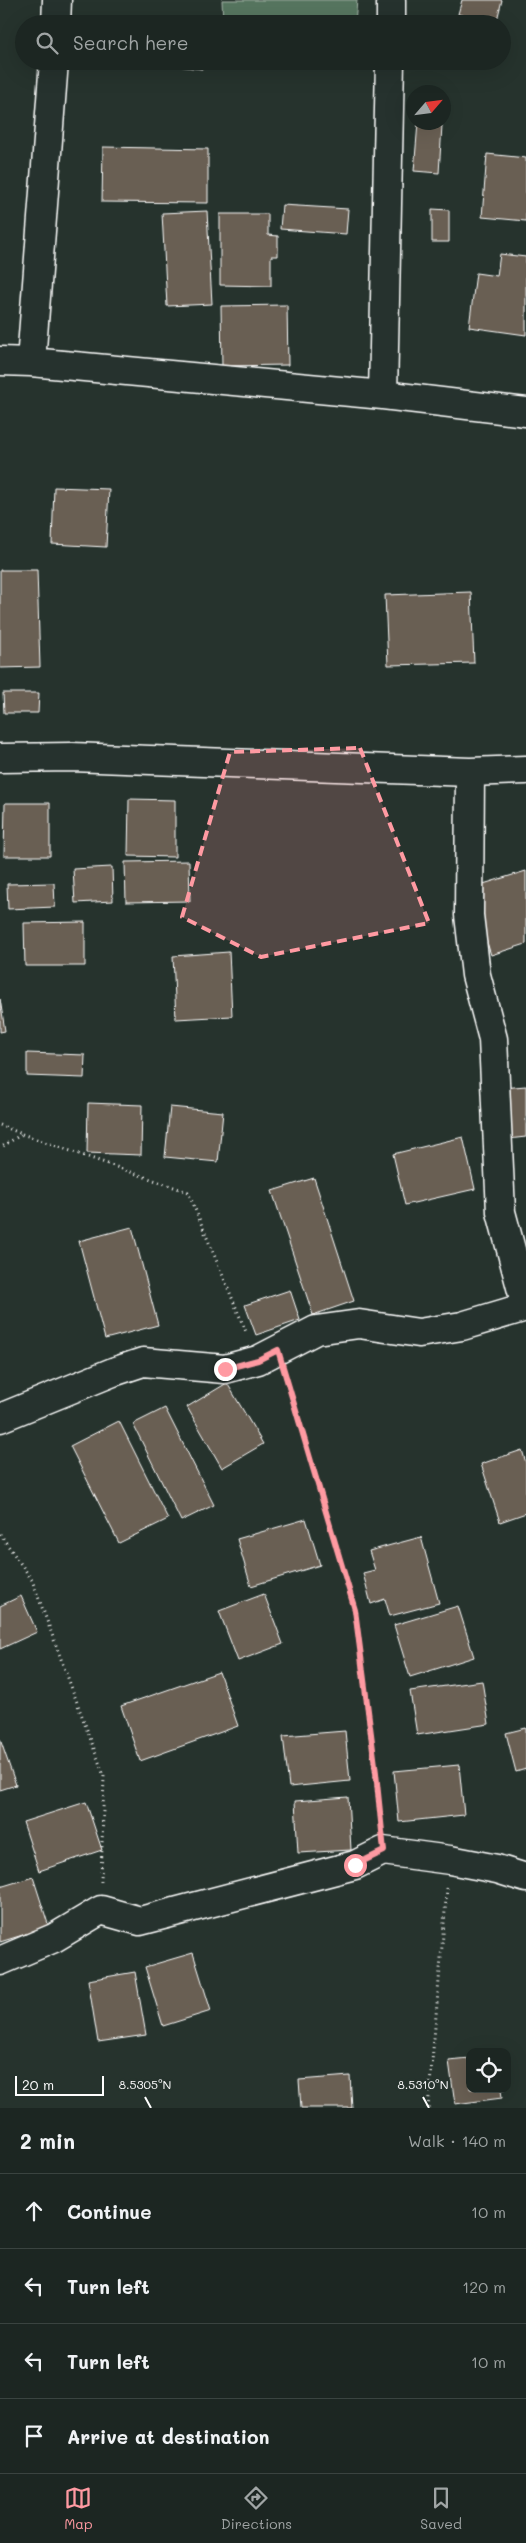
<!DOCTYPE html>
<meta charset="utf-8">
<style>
body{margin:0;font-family:Mali,sans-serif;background:#29322f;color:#f1f3f6}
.controls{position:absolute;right:15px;bottom:15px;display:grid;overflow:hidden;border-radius:10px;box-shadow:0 5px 20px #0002}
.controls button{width:45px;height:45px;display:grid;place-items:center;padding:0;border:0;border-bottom:1px solid #3a4340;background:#1c2622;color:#f1f3f6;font:25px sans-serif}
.compass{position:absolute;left:406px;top:85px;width:45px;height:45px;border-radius:50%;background:#1c2622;box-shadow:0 5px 20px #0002;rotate:62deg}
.scale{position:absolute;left:15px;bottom:12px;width:89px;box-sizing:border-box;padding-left:5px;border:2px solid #fff;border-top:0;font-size:14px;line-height:18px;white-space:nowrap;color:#fff;-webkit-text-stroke:4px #26332d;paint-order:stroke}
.stop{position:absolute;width:15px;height:15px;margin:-11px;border:4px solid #ff9aa2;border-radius:50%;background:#fff}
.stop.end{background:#ff9aa2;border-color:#fff;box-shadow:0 1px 5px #0008}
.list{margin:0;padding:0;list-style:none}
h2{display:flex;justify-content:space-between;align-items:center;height:65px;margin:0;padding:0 20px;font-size:21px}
h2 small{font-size:16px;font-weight:400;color:#a0a5a5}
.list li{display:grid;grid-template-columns:32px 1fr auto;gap:15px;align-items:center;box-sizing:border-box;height:75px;padding:0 20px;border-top:1px solid #3a4340}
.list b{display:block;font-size:19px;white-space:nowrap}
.list em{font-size:16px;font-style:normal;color:#a0a5a5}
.icon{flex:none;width:28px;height:28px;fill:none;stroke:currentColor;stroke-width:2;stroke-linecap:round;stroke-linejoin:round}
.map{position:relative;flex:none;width:526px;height:2108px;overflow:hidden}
.search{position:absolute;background:#1c2622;box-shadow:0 5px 20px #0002;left:15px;right:15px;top:15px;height:55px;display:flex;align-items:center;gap:12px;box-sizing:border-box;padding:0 18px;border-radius:28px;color:#a0a5a5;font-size:19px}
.sheet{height:365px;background:#1c2622}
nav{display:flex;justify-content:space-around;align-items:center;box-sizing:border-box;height:70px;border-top:1px solid #3a4340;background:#1c2622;font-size:14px;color:#a0a5a5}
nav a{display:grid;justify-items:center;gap:2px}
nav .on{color:#ff9aa2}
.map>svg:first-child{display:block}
.green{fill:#56755e;stroke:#aabaae}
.building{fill:#695f52;stroke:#fff}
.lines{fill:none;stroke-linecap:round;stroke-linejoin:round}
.minor-casing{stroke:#fff;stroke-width:31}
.path{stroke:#fff;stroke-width:3;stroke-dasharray:1 4;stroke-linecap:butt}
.minor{stroke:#26332d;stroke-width:28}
.route{stroke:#ff9aa2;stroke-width:6}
.marked{fill:#ff9aa2;fill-opacity:0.2;stroke:#ff9aa2;stroke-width:4;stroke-dasharray:10 6;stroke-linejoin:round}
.ticks{fill:none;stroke:#fff;stroke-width:2}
.ticks-label{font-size:12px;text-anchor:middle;fill:#fff;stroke:#26332d;stroke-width:4.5;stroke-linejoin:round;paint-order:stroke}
</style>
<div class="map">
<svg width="526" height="2108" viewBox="0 0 526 2108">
<rect width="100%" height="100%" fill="#26332d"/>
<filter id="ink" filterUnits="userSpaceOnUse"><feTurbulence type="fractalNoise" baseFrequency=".02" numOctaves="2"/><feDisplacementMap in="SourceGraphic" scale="10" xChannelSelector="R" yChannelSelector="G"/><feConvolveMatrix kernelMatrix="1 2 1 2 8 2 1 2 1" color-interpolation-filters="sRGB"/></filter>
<g filter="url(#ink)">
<path class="green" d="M 222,0 L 357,0 L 355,24 L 223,24 Z"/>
<path class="building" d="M 462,0 L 502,0 L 496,24 L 458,14 Z
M 136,61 L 202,61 L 202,69 Z
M 418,123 L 442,125 L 439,173 L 414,171 Z
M 103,147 L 208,149 L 208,203 L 102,202 Z
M 487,154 L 526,158 L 526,221 L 482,217 Z
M 282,205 L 348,209 L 346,234 L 280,229 Z
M 432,209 L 449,210 L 449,242 L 432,242 Z
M 207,211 L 212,304 L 167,306 L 162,213 Z
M 220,214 L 268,214 L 268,235 L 278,236 L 278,256 L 271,256 L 271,286 L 220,285 Z
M 500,254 L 526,257 L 526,335 L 469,327 L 476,273 L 497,276 Z
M 287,305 L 288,365 L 222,366 L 221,306 Z
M 54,487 L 109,489 L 106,547 L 52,544 Z
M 0,570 L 37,570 L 40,667 L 0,668 Z
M 471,592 L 474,663 L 388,665 L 385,595 Z
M 3,693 L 39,693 L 38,713 L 4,713 Z
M 129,799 L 175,800 L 175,857 L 128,856 Z
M 5,803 L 50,803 L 50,856 L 4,856 Z
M 189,861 L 190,901 L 126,902 L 125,862 Z
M 112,867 L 113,901 L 75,903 L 73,869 Z
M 526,871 L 526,944 L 491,955 L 470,888 Z
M 54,883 L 55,907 L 8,909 L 7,884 Z
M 85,922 L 85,966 L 25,966 L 24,923 Z
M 229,952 L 232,1016 L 176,1019 L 173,956 Z
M 0,999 L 5,1031 L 0,1032 Z
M 27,1053 L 85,1055 L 84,1078 L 27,1076 Z
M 526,1086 L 526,1137 L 508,1139 L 502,1088 Z
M 88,1103 L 142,1105 L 141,1155 L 87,1153 Z
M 170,1107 L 223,1112 L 218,1162 L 165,1157 Z
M 463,1137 L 475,1189 L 405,1205 L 393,1154 Z
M 314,1178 L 354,1301 L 313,1315 L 272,1191 Z
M 132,1227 L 158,1325 L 105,1339 L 79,1241 Z
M 290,1290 L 300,1320 L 256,1335 L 245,1305 Z
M 227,1383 L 263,1444 L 222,1468 L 187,1407 Z
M 165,1408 L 214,1505 L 181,1521 L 133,1424 Z
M 119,1421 L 168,1519 L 119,1543 L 70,1446 Z
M 522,1450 L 526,1463 L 526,1513 L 500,1522 L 481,1464 Z
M 306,1519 L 320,1565 L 251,1586 L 237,1539 Z
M 421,1537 L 439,1603 L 390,1616 L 385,1599 L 371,1604 L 363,1573 L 375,1570 L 369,1551 Z
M 264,1594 L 283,1644 L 238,1661 L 219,1611 Z
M 21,1596 L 37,1632 L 0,1649 L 0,1606 Z
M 458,1606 L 474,1657 L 410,1677 L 394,1625 Z
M 219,1672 L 238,1726 L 140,1761 L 121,1706 Z
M 482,1681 L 489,1724 L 417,1735 L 410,1691 Z
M 526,1728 L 526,1769 L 516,1772 L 506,1733 Z
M 345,1731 L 350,1781 L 289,1787 L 283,1736 Z
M 0,1739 L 16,1785 L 0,1790 Z
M 459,1765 L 464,1815 L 399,1822 L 394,1771 Z
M 348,1797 L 351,1850 L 298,1853 L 295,1801 Z
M 86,1802 L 102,1850 L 39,1871 L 23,1822 Z
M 33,1877 L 49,1927 L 0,1942 L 0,1887 Z
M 193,1953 L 211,2011 L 163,2026 L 145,1967 Z
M 135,1972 L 146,2035 L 98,2042 L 88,1980 Z
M 470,2059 L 470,2089 L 501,2089 L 502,2098 L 455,2104 L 449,2061 Z
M 350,2076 L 352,2108 L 301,2108 L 299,2080 Z"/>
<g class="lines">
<g class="minor-casing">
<path id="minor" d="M 56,24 L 57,0
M 391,24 L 391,0
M 0,361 L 31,362 L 383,395 L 526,412
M 31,362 L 54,61
M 383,395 L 390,61
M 0,758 L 72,757 L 470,772 L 526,770
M 470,772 L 469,915 L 476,975 L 493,1039 L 501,1212 L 526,1306
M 0,1418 L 113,1372 L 143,1362 L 225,1369 L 258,1360 L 316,1330 L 359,1324 L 419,1333 L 462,1326 L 526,1307
M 0,1961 L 54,1938 L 101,1910 L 140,1921 L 355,1865 L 383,1851 L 450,1860 L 497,1869 L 526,1878"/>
</g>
<path class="path" d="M 0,1125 L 22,1134 L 0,1148
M 22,1134 L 188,1192 L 247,1334
M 286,1377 L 355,1610 L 381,1824
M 0,1534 L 32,1580 L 104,1776 L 101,1882
M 428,2108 L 447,1888"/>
<use href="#minor" class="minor"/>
</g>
</g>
<g class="lines" filter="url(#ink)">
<path class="route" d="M 225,1369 L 258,1360 L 278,1350 L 355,1610 L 376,1773 L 384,1851 L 355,1865"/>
</g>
<path class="marked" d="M 360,748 L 429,923 L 261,957 L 182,917 L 230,752 Z"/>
<path class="ticks" d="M 145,2097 L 151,2108M 423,2097 L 429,2108"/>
<g class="ticks-label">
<text x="145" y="2089">8.5305°N</text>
<text x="423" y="2089">8.5310°N</text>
</g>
</svg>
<div class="controls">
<button><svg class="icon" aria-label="locate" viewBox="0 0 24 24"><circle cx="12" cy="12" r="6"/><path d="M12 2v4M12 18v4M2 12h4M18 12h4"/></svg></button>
</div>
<svg class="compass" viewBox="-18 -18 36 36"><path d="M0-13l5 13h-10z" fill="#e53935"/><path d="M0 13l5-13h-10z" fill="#a0a5a5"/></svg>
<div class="scale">20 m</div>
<div class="stop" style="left:355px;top:1865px"></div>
<div class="stop end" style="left:225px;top:1369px"></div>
<div class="search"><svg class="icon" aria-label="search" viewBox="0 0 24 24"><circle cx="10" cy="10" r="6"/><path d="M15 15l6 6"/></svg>Search here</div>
</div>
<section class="sheet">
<h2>2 min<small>Walk · 140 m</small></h2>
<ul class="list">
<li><svg class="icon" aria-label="ahead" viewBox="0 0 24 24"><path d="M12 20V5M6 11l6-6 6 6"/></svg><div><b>Continue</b></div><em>10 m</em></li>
<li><svg class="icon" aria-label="left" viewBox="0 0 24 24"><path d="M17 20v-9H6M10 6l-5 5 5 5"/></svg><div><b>Turn left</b></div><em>120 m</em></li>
<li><svg class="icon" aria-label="left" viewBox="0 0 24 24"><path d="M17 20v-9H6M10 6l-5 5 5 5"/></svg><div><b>Turn left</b></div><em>10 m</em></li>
<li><svg class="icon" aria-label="arrive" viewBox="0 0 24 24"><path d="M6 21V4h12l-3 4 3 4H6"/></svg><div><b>Arrive at destination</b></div></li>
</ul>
</section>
<nav>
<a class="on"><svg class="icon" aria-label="map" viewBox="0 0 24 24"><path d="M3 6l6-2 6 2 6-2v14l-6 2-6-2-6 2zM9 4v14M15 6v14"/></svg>Map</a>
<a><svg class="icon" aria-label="directions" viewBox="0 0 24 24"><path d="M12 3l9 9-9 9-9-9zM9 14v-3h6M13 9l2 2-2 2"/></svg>Directions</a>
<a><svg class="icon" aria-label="saved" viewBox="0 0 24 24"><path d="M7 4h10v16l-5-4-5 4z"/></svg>Saved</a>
</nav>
